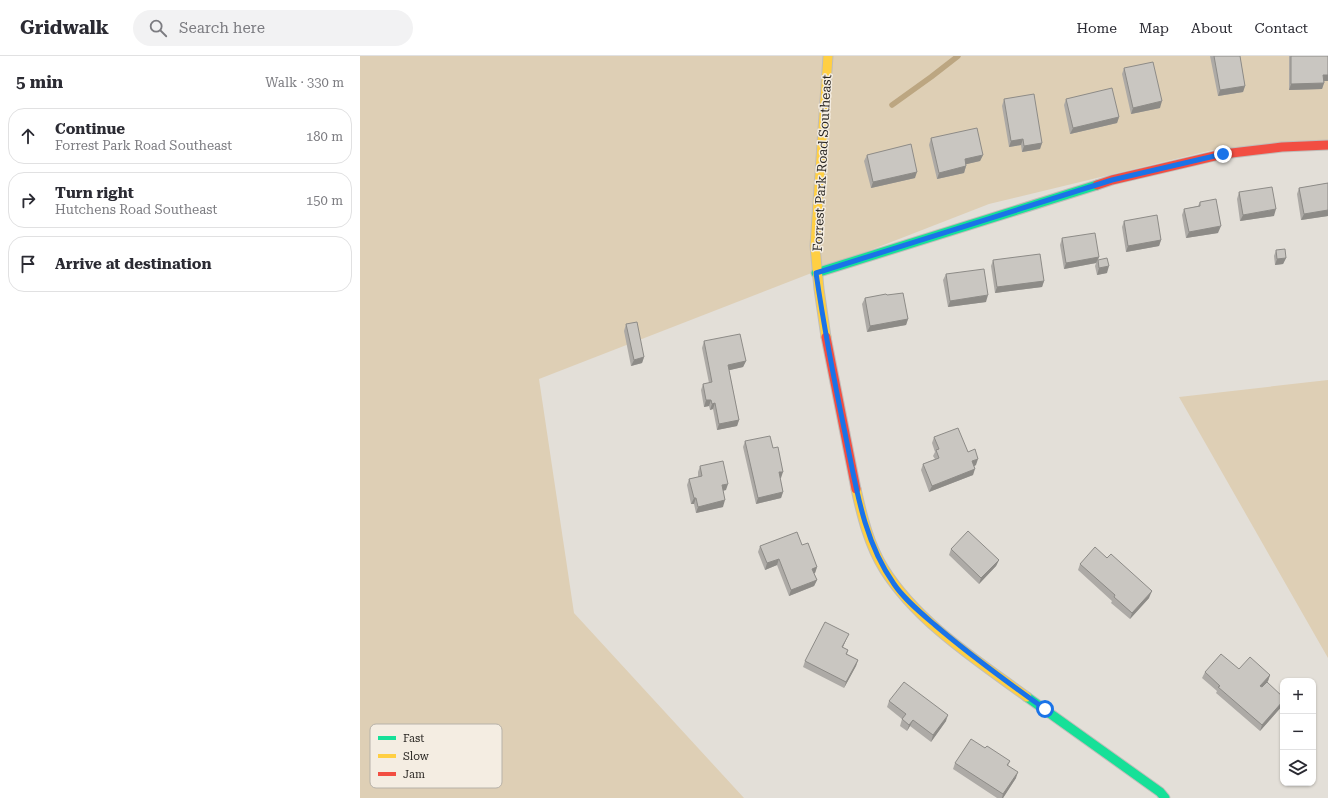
<!DOCTYPE html>
<meta charset="utf-8">
<style>
body{margin:0;font-family:"Roboto Serif",serif;background:#f2f2f3;color:#2b2b33}
.controls{position:absolute;right:12px;bottom:12px;display:grid;overflow:hidden;border-radius:8px;box-shadow:0 1px 3px #0004}
.controls button{width:36px;height:36px;display:grid;place-items:center;padding:0;border:0;border-bottom:1px solid #e1e1e2;background:#fff;color:#2b2b33;font:20px sans-serif}
.stop{position:absolute;width:12px;height:12px;margin:-9px;border:3px solid #1a73e8;border-radius:50%;background:#fff}
.stop.end{background:#1a73e8;border-color:#fff;box-shadow:0 1px 4px #0008}
.list{margin:0;padding:0;list-style:none}
h2{display:flex;justify-content:space-between;align-items:center;height:52px;margin:0;padding:0 16px;font-size:17px}
h2 small{font-size:13px;font-weight:400;color:#7c7c81}
.list li{display:grid;grid-template-columns:26px 1fr auto;gap:12px;align-items:center;box-sizing:border-box;height:56px;margin:0 8px 8px;padding:0 8px;border:1px solid #e1e1e2;border-radius:16px}
.list b{display:block;font-size:15px;white-space:nowrap}
.list p{margin:0;font-size:13px;white-space:nowrap;color:#7c7c81}
.list em{font-size:13px;font-style:normal;color:#7c7c81}
.icon{flex:none;width:22px;height:22px;fill:none;stroke:currentColor;stroke-width:2;stroke-linecap:round;stroke-linejoin:round}
.map{position:relative;flex:none;width:968px;height:742px;overflow:hidden}
header{display:flex;align-items:center;gap:24px;box-sizing:border-box;height:56px;padding:0 20px;background:#fff;border-bottom:1px solid #e1e1e2}
header strong{font-size:19px}
nav{display:flex;gap:22px;margin-inline-start:auto;font-size:14px}
.search{width:280px;height:36px;background:#f2f2f3;display:flex;align-items:center;gap:10px;box-sizing:border-box;padding:0 14px;border-radius:22px;color:#7c7c81;font-size:15px}
main{display:flex}
aside{flex:1;background:#fff}
.map>svg:first-child{display:block}
.green{fill:#decfb5}
.lines{fill:none;stroke-linecap:round;stroke-linejoin:round}
.stream{stroke:#bca681;stroke-width:5.5}
.fast-casing{stroke:#c0bdb9;stroke-width:11}
.slow-casing{stroke:#c0bdb9;stroke-width:11}
.jam-casing{stroke:#c0bdb9;stroke-width:11}
.fast{stroke:#16e098;stroke-width:9}
.slow{stroke:#ffcf43;stroke-width:9}
.jam{stroke:#f24e42;stroke-width:9}
.wall{fill:#adaaa6}
.shaded-wall{fill:#8d8b87}
.building{fill:#c9c6c1;stroke:#8d8b87}
.route{stroke:#1a73e8;stroke-width:5}
.labels{text-anchor:middle;dominant-baseline:central;stroke-width:3;stroke-linejoin:round;paint-order:stroke}
.street-label{font-size:13px;fill:#2a2723;stroke:#f4ede2}
.key{fill:#f4ede2;stroke:#b7b2a9;stroke-width:1}
.key-label{font-size:11px;fill:#2a2723}
</style>
<header>
<strong>Gridwalk</strong>
<div class="search"><svg class="icon" aria-label="search" viewBox="0 0 24 24"><circle cx="10" cy="10" r="6"/><path d="M15 15l6 6"/></svg>Search here</div>
<nav><a>Home</a><a>Map</a><a>About</a><a>Contact</a></nav>
</header>
<main>
<aside>
<h2>5 min<small>Walk · 330 m</small></h2>
<ul class="list">
<li><svg class="icon" aria-label="ahead" viewBox="0 0 24 24"><path d="M12 20V5M6 11l6-6 6 6"/></svg><div><b>Continue</b><p>Forrest Park Road Southeast</p></div><em>180 m</em></li>
<li><svg class="icon" aria-label="right" viewBox="0 0 24 24"><path d="M7 20v-9h11M14 6l5 5-5 5"/></svg><div><b>Turn right</b><p>Hutchens Road Southeast</p></div><em>150 m</em></li>
<li><svg class="icon" aria-label="arrive" viewBox="0 0 24 24"><path d="M6 21V4h12l-3 4 3 4H6"/></svg><div><b>Arrive at destination</b></div></li>
</ul>
</aside>
<div class="map">
<svg width="968" height="742" viewBox="0 0 968 742">
<rect width="100%" height="100%" fill="#e3dfd8"/>
<path class="green" d="M 0,0 L 968,0 L 968,91 L 857,93 L 629,148 L 179,323 L 214,557 L 384,742 L 0,742 Z
M 968,324 L 968,602 L 819,341 Z"/>
<g class="lines">
<path class="stream" d="M 532,49 L 571,21 L 598,0"/>
<g class="fast-casing">
<path id="fast" d="M 456,217 L 737,129
M 667,641 L 800,736 L 805,742"/>
</g>
<g class="slow-casing">
<path id="slow" d="M 466,281 L 459,233 L 455,190 L 468,0
M 496,433 C 502,460 509,489 524,513 C 557,566 618,605 667,641"/>
</g>
<g class="jam-casing">
<path id="jam" d="M 737,129 L 752,124 L 863,98 L 922,91 L 968,89
M 466,281 L 496,433"/>
</g>
<use href="#fast" class="fast"/>
<use href="#slow" class="slow"/>
<use href="#jam" class="jam"/>
</g>
<path class="wall" d="M 850,0 L 880,0 L 885,30 L 883,36 L 858,40 Z
M 929,0 L 968,0 L 964,27 L 962,33 L 929,34 Z
M 764,12 L 800,52 L 771,58 L 762,18 Z
M 644,43 L 682,87 L 680,93 L 662,96 L 661,89 L 649,91 L 642,50 Z
M 706,43 L 759,61 L 757,67 L 710,78 L 704,49 Z
M 571,82 L 623,99 L 620,105 L 606,108 L 606,110 L 604,117 L 577,123 L 569,89 Z
M 507,99 L 555,122 L 511,132 L 504,105 Z
M 968,127 L 968,160 L 941,164 L 937,138 L 939,132 Z
M 879,136 L 914,160 L 880,165 L 877,143 Z
M 840,146 L 858,177 L 826,182 L 822,159 L 824,153 L 838,150 Z
M 764,165 L 801,184 L 799,190 L 766,196 L 762,171 Z
M 702,182 L 739,201 L 738,204 L 747,217 L 737,219 L 735,210 L 736,207 L 704,213 L 700,189 Z
M 916,194 L 926,202 L 923,208 L 915,209 L 914,200 Z
M 633,204 L 684,225 L 682,231 L 635,237 L 631,210 Z
M 586,218 L 626,246 L 588,251 L 583,224 Z
M 527,239 L 548,263 L 546,269 L 507,276 L 502,248 L 505,242 Z
M 266,268 L 284,301 L 282,307 L 271,310 L 264,275 Z
M 344,285 L 386,305 L 383,311 L 369,314 L 379,364 L 377,370 L 357,374 L 353,353 L 350,354 L 349,350 L 344,351 L 341,334 L 343,328 L 349,327 L 342,292 Z
M 574,381 L 608,396 L 616,409 L 614,410 L 613,419 L 569,436 L 561,414 L 563,408 L 575,403 L 573,400 L 575,396 L 572,387 Z
M 385,385 L 421,422 L 420,422 L 423,436 L 421,442 L 396,448 L 383,391 Z
M 340,410 L 366,434 L 363,435 L 363,451 L 336,457 L 334,448 L 331,448 L 327,429 L 329,423 L 338,421 L 338,416 Z
M 400,490 L 457,511 L 455,517 L 454,517 L 457,524 L 454,530 L 429,540 L 417,509 L 405,514 L 398,496 Z
M 591,493 L 639,504 L 636,510 L 619,528 L 589,499 Z
M 720,508 L 789,542 L 770,563 L 751,547 L 752,545 L 718,514 Z
M 486,584 L 483,591 L 488,594 L 487,598 L 498,604 L 496,610 L 484,632 L 443,611 L 445,605 Z
M 879,613 L 910,619 L 908,625 L 902,631 L 923,641 L 923,649 L 900,675 L 856,637 L 857,635 L 842,622 L 845,616 Z
M 529,645 L 586,665 L 571,686 L 550,670 L 547,675 L 540,670 L 542,663 L 527,651 Z
M 625,692 L 650,705 L 648,710 L 656,722 L 643,742 L 637,742 L 593,713 L 595,707 Z"/>
<path class="shaded-wall" d="M 963,19 L 968,19 L 968,25 L 961,25 Z
M 964,27 L 962,33 L 929,34 L 931,28 Z
M 885,30 L 883,36 L 858,40 L 860,34 Z
M 802,45 L 800,52 L 771,58 L 773,52 Z
M 759,61 L 757,67 L 710,78 L 713,72 Z
M 663,83 L 661,89 L 649,91 L 651,85 Z
M 682,87 L 680,93 L 662,96 L 664,90 Z
M 623,99 L 620,105 L 603,109 L 605,103 Z
M 606,110 L 604,117 L 577,123 L 579,117 Z
M 557,116 L 555,122 L 511,132 L 513,126 Z
M 916,153 L 914,160 L 880,165 L 883,159 Z
M 968,154 L 968,160 L 941,164 L 944,158 Z
M 861,170 L 858,177 L 826,182 L 829,176 Z
M 801,184 L 799,190 L 766,196 L 768,190 Z
M 739,201 L 736,207 L 704,213 L 706,207 Z
M 926,202 L 923,208 L 915,209 L 917,203 Z
M 749,210 L 747,217 L 737,219 L 739,212 Z
M 684,225 L 682,231 L 635,237 L 637,231 Z
M 628,239 L 626,246 L 588,251 L 590,245 Z
M 548,263 L 546,269 L 507,276 L 510,270 Z
M 284,301 L 282,307 L 271,310 L 274,304 Z
M 386,305 L 383,311 L 366,315 L 368,309 Z
M 346,344 L 351,344 L 349,350 L 344,351 Z
M 355,347 L 353,353 L 350,354 L 352,348 Z
M 379,364 L 377,370 L 357,374 L 359,368 Z
M 618,403 L 616,409 L 610,412 L 612,405 Z
M 615,413 L 613,419 L 569,436 L 572,430 Z
M 419,416 L 423,416 L 421,422 L 417,423 Z
M 368,428 L 366,434 L 359,435 L 362,429 Z
M 423,436 L 421,442 L 396,448 L 398,442 Z
M 334,442 L 336,442 L 334,448 L 331,448 Z
M 365,444 L 363,451 L 336,457 L 338,451 Z
M 419,503 L 417,509 L 405,514 L 407,507 Z
M 639,504 L 636,510 L 619,528 L 621,522 Z
M 457,511 L 455,517 L 450,519 L 452,513 Z
M 457,524 L 454,530 L 429,540 L 431,534 Z
M 792,535 L 789,542 L 770,563 L 772,557 Z
M 489,578 L 486,584 L 480,597 L 482,591 Z
M 498,604 L 496,610 L 484,632 L 486,626 Z
M 910,619 L 908,625 L 898,636 L 900,630 Z
M 923,645 L 923,649 L 900,675 L 902,669 Z
M 588,659 L 586,665 L 571,686 L 573,679 Z
M 553,664 L 550,670 L 547,675 L 549,669 Z
M 658,716 L 656,722 L 643,742 L 642,742 L 643,738 Z"/>
<path class="building" d="M 854,0 L 880,0 L 885,30 L 860,34 Z
M 931,0 L 968,0 L 968,19 L 963,19 L 964,27 L 931,28 Z
M 793,6 L 802,45 L 773,52 L 764,12 Z
M 752,32 L 759,61 L 713,72 L 706,43 Z
M 674,38 L 682,87 L 664,90 L 663,83 L 651,85 L 644,43 Z
M 617,72 L 623,99 L 605,103 L 606,110 L 579,117 L 571,82 Z
M 551,88 L 557,116 L 513,126 L 507,99 Z
M 968,127 L 968,154 L 944,158 L 939,132 Z
M 912,131 L 916,153 L 883,159 L 879,136 Z
M 856,143 L 861,170 L 829,176 L 824,153 L 840,150 L 840,146 Z
M 797,159 L 801,184 L 768,190 L 764,165 Z
M 735,177 L 739,201 L 706,207 L 702,182 Z
M 925,193 L 926,202 L 917,203 L 916,194 Z
M 680,198 L 684,225 L 637,231 L 633,204 Z
M 747,202 L 749,210 L 739,212 L 738,204 Z
M 624,213 L 628,239 L 590,245 L 586,218 Z
M 543,237 L 548,263 L 510,270 L 505,242 L 526,238 L 527,239 Z
M 277,266 L 284,301 L 274,304 L 266,268 Z
M 380,278 L 386,305 L 368,309 L 379,364 L 359,368 L 355,347 L 352,348 L 351,344 L 346,344 L 343,328 L 352,326 L 344,285 Z
M 598,372 L 608,396 L 615,393 L 618,403 L 612,405 L 615,413 L 572,430 L 563,408 L 579,402 L 576,394 L 579,393 L 574,381 Z
M 410,380 L 413,392 L 418,391 L 423,416 L 419,416 L 423,436 L 398,442 L 385,385 Z
M 363,405 L 368,428 L 362,429 L 365,444 L 338,451 L 336,442 L 334,442 L 329,423 L 342,420 L 340,410 Z
M 608,475 L 639,504 L 621,522 L 591,493 Z
M 437,476 L 442,489 L 448,487 L 457,511 L 452,513 L 457,524 L 431,534 L 419,503 L 407,507 L 400,490 Z
M 735,491 L 747,502 L 751,498 L 792,535 L 772,557 L 754,541 L 755,539 L 720,508 Z
M 465,566 L 489,578 L 482,591 L 488,594 L 486,598 L 498,604 L 486,626 L 445,605 Z
M 861,598 L 879,613 L 890,601 L 910,619 L 900,630 L 902,631 L 907,626 L 923,641 L 923,645 L 902,669 L 858,631 L 860,630 L 845,616 Z
M 544,626 L 588,659 L 573,679 L 553,664 L 549,669 L 542,663 L 546,658 L 529,645 Z
M 611,683 L 625,692 L 627,690 L 650,705 L 647,709 L 658,716 L 643,738 L 595,707 Z"/>
<g class="lines">
<path class="route" d="M 685,653 C 647,626 610,599 575,569 C 561,557 544,543 534,528 C 503,484 496,430 485,377 C 474,324 464,271 456,217 L 752,124 L 863,98"/>
</g>
<g class="labels">
<g class="street-label">
<text transform="translate(462 107) rotate(-87)">Forrest Park Road Southeast</text>
</g>
</g>
<rect x="10" y="668" width="132" height="64" rx="6" class="key"/>
<rect x="18" y="680" width="18" height="4" fill="#16e098"/>
<rect x="18" y="698" width="18" height="4" fill="#ffcf43"/>
<rect x="18" y="716" width="18" height="4" fill="#f24e42"/>
<g class="key-label">
<text x="43" y="686">Fast</text>
<text x="43" y="704">Slow</text>
<text x="43" y="722">Jam</text>
</g>
</svg>
<div class="controls">
<button>+</button>
<button>−</button>
<button><svg class="icon" aria-label="layers" viewBox="0 0 24 24"><path d="M12 4l9 5-9 5-9-5zM3 14l9 5 9-5"/></svg></button>
</div>
<div class="stop" style="left:685px;top:653px"></div>
<div class="stop end" style="left:863px;top:98px"></div>
</div>
</main>
